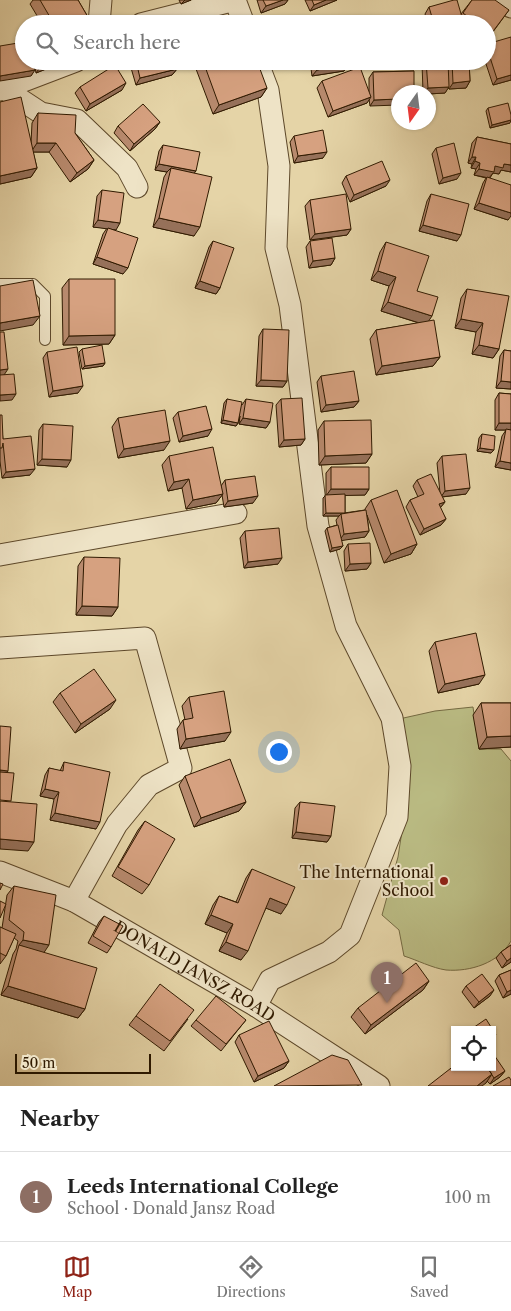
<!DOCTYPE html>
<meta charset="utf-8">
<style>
body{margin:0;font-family:"Libre Caslon Text",serif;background:#f6f6f6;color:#222}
.controls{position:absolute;right:15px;bottom:15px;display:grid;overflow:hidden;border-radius:0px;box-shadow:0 1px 4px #0004}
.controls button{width:45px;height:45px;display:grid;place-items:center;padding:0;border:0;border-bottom:1px solid #e0e0e0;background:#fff;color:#222;font:25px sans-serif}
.compass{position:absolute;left:391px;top:85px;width:45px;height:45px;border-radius:50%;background:#fff;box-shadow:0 1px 4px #0004;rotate:194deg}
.scale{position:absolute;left:15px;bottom:12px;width:136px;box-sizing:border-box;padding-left:5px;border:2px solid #301a00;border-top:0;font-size:14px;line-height:18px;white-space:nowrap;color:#301a00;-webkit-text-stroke:4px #eee3c6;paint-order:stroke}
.you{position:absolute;left:278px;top:751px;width:18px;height:18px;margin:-12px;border:4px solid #fff;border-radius:50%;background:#1a73e8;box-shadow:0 0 0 8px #1a73e833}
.badge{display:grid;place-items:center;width:32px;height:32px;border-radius:50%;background:#8f2418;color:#fff;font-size:16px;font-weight:700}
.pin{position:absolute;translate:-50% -41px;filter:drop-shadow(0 1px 2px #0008)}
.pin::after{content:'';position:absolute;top:26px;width:18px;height:15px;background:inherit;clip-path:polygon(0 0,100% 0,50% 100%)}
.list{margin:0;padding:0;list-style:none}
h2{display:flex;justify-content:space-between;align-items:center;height:65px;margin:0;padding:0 20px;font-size:21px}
h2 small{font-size:16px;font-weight:400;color:#767676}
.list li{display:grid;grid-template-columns:32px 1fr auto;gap:15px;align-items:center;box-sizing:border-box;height:90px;padding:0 20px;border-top:1px solid #e0e0e0}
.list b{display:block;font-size:19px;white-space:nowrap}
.list p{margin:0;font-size:16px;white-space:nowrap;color:#767676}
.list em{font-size:16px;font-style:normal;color:#767676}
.icon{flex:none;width:28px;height:28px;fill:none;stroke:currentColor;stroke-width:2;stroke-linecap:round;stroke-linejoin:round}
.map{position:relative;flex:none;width:511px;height:1086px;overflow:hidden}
.search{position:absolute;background:#fff;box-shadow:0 1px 4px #0004;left:15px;right:15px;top:15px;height:55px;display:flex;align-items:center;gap:12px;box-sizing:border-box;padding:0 18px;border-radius:28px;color:#767676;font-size:19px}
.sheet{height:155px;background:#fff}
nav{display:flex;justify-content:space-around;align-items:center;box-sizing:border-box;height:70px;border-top:1px solid #e0e0e0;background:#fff;font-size:14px;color:#767676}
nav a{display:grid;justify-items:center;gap:2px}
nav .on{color:#8f2418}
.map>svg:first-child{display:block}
.park{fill:#babb83;stroke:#756a42}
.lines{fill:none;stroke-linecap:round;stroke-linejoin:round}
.service-casing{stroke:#5d482a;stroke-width:12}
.minor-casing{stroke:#5d482a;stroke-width:23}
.service{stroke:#eee3c6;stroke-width:10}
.minor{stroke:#eee3c6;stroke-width:21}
.wall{fill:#b88a6e;stroke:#301a00}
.shaded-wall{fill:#96715a;stroke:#301a00}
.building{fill:#d6a180;stroke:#301a00}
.poi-dot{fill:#8f2418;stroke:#eee3c6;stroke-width:2}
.labels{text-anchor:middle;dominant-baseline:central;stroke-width:4;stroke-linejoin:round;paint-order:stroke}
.poi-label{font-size:16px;fill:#301a00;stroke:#eee3c6;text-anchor:end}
.street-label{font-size:16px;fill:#301a00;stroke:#eee3c6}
</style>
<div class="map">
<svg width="511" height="1086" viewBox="0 0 511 1086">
<rect width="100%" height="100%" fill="#e5d4a7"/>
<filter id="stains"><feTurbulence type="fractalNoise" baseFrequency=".004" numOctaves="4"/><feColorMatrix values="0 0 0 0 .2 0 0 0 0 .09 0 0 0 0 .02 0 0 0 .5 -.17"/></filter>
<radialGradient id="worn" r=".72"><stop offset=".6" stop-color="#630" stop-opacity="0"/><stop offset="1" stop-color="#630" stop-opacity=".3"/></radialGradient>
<path class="park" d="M 473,707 L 479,749 L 501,749 L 511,761 L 511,941 C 499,963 470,972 446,970 C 432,968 417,960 404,956 L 399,930 L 382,915 L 398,857 L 404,818 L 399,719 L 435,711 Z"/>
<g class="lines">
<g class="service-casing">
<path id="service" d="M 0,284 L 33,284 L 45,296 L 45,340"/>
</g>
<g class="minor-casing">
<g id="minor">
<path d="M 235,0 L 244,24"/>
<path d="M 505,0 L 511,7"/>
<path d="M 99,24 L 101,0"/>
<path d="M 141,24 L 235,0"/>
<path d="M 0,90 L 76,61"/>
<path d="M 6,90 L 41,113 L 77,120 L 127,168 L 137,187"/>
<path d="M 0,555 L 236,513"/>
<path d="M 0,648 L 145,638 L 181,768 L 149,785 L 117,824 L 74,901"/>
<path id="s1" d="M 0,872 L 74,901 L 256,1006 L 379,1086"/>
<path d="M 256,1006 L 270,980 L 329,952 L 350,935 L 397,817 L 400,766 L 392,718 L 346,626 L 318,526 L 290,305 L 276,248 L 279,166 L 268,90 L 257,61"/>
</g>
</g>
<use href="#service" class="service"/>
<use href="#minor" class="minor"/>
</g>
<path class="wall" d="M 33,0 L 78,0 L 92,24 L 42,24 L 30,4 Z
M 179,0 L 191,0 L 181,4 Z
M 257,0 L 288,0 L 285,4 L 261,13 Z
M 305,0 L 337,0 L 310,11 Z
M 472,0 L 509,10 L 487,40 L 487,24 L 428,24 L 425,14 L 429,7 L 461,14 Z
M 487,44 L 511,80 L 493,85 L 485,61 L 487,61 Z
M 24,61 L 59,61 L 56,65 L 36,73 L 35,68 L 31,76 Z
M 129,61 L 175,61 L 177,69 L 172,75 L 136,85 Z
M 193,61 L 237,61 L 238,64 L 267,88 L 261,97 L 213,114 Z
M 310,61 L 348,61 L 349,64 L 344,71 L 312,76 Z
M 423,61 L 469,61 L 470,81 L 466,88 L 449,89 L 448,88 L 445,93 L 428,94 L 428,92 L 423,92 L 422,63 Z
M 414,71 L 370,106 L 369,99 L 367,103 L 328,117 L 317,88 L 322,81 L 369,92 L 369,78 L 373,72 Z
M 80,87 L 122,90 L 86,111 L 75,93 Z
M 0,102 L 31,143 L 32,123 L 38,113 L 75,133 L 94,160 L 88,169 L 70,182 L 49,152 L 33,152 L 37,168 L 31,177 L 0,184 Z
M 488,108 L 510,123 L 490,128 L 486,111 Z
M 160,122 L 155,129 L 130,151 L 114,133 L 118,126 Z
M 294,136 L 323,158 L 294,163 L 290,142 Z
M 477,137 L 511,144 L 511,172 L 501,170 L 499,174 L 493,173 L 490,178 L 508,220 L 474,209 L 483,183 L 486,178 L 474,175 L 476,169 L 471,168 L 472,164 L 468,163 L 472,143 Z
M 163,145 L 194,173 L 194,236 L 153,227 L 164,177 L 167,172 L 155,170 L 159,151 Z
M 436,148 L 457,179 L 439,184 L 432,154 Z
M 346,176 L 386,186 L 350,202 L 342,183 Z
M 102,190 L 116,230 L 112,229 L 123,274 L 93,264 L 103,234 L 107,228 L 93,227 L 97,196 Z
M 431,194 L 457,241 L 419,231 L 427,201 Z
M 310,200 L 351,229 L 347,235 L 310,240 L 305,206 Z
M 213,241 L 220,288 L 216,294 L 195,288 L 209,247 Z
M 310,241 L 335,258 L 331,265 L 309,268 L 306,247 Z
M 386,242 L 417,291 L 440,357 L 433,366 L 376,375 L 370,339 L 376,330 L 419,323 L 381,311 L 389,286 L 371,280 L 380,252 Z
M 69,279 L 115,335 L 109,344 L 63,345 L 62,288 Z
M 467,289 L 499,349 L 493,358 L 472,354 L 476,332 L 455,328 L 461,298 Z
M 263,329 L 287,381 L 283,387 L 256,386 L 259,336 Z
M 82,349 L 105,363 L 103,366 L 82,369 L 79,352 Z
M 504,350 L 511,351 L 511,389 L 496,388 L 500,356 Z
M 47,352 L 78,393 L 49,397 L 43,358 Z
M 321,376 L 359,401 L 354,407 L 321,412 L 317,382 Z
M 499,393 L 511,394 L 511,430 L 508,430 L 511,470 L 495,467 L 502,436 L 506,430 L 495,430 L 495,400 Z
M 227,399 L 242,405 L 246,399 L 270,422 L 266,428 L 239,424 L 240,416 L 238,423 L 236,426 L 221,423 L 224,403 Z
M 281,399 L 305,439 L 301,445 L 279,447 L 276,405 Z
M 178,412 L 208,436 L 179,442 L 173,418 Z
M 0,415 L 3,439 L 30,475 L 2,478 L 0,461 Z
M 118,418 L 164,450 L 118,458 L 112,427 Z
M 324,421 L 372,454 L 366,463 L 319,465 L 318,430 Z
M 43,424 L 67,467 L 37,465 L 39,430 Z
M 482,434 L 491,453 L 477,451 L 479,438 Z
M 169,456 L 221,486 L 225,480 L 253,503 L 224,507 L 222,495 L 216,503 L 186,509 L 182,488 L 168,491 L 162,465 Z
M 442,456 L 466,494 L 442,497 L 445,502 L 440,508 L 446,519 L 441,525 L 420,535 L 406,507 L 410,500 L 418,497 L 413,486 L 417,480 L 440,493 L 437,463 Z
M 331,467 L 369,489 L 365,495 L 345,495 L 345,513 L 344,513 L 365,510 L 365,509 L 371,500 L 417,544 L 411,554 L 384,563 L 367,515 L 369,531 L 365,537 L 341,540 L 343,546 L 340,549 L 330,552 L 325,531 L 327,528 L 337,525 L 336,520 L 339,516 L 323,516 L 323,498 L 326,495 L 326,473 Z
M 245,531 L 278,564 L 244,568 L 240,538 Z
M 348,544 L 371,563 L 367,569 L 345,571 L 344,551 Z
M 84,557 L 118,607 L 112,616 L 76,615 L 78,566 Z
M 435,642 L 479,684 L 438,693 L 429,651 Z
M 60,693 L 110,709 L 75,733 L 53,702 Z
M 189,697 L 225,741 L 180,749 L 177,729 L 183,720 L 185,720 L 182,706 Z
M 481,703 L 511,703 L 511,747 L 479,749 L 473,715 Z
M 64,762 L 96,829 L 50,820 L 54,799 L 40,796 L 45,775 L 49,768 L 60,771 Z
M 185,776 L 246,802 L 239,811 L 194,827 L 179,785 Z
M 300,802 L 331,836 L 327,842 L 292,838 L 295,808 Z
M 145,821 L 149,885 L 142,894 L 112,876 L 138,830 Z
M 252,869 L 281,914 L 266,908 L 241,960 L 219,951 L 227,933 L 205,924 L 213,905 L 219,896 L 236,902 L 246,878 Z
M 14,886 L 44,952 L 85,1009 L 78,1018 L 1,995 L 13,954 L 16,949 L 18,941 L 14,938 L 6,956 L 0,964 L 0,927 L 2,928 L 7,895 Z
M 104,916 L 111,947 L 107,953 L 88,943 L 99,922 Z
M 511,945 L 511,962 L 502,968 L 496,958 L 501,952 Z
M 511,970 L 511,994 L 503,998 L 495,981 L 499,975 Z
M 429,981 L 423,990 L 365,1034 L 351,1017 L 358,1008 Z
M 466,986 L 490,996 L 474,1008 L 462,992 Z
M 136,1016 L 188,1019 L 164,1051 L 129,1025 Z
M 196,1020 L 246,1020 L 221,1051 L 191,1026 Z
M 239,1035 L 289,1061 L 284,1068 L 254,1082 L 235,1042 Z
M 505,1071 L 500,1077 L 490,1084 L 487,1081 L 486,1083 L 428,1086 Z"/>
<path class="shaded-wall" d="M 185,0 L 191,0 L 181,4 Z
M 283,0 L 288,0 L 285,4 L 261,13 L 266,6 Z
M 326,0 L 337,0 L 310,11 L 314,5 Z
M 54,61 L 59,61 L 56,65 L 36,73 L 41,66 Z
M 349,64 L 344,71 L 312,76 L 317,70 Z
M 177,69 L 172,75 L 136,85 L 140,78 Z
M 35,70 L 31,76 L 0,81 L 0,76 Z
M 511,75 L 511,80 L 493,85 L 497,79 Z
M 470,81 L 466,88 L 449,89 L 453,83 Z
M 126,83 L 122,90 L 86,111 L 90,104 Z
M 449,87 L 445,93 L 428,94 L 428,92 L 424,92 L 428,88 Z
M 267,88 L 261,97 L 213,114 L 219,105 Z
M 371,97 L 367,103 L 328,117 L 333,111 Z
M 398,99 L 398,105 L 370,106 L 374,100 Z
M 511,120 L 510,123 L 490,128 L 492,125 Z
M 160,122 L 155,129 L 130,151 L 134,144 Z
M 37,143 L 56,143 L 49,152 L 31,152 Z
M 327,152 L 323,158 L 294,163 L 298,156 Z
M 472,157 L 476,157 L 472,164 L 468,163 Z
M 94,160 L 88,169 L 70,182 L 77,173 Z
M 475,161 L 480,163 L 476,169 L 471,168 Z
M 159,164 L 196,171 L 191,177 L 171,168 L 167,172 L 155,170 Z
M 504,164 L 511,165 L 511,172 L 501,170 L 499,174 L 493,173 L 489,178 L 474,175 L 479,169 Z
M 37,168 L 31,177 L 0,184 L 0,176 Z
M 461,173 L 457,179 L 439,184 L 443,178 Z
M 390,180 L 386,186 L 350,202 L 354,195 Z
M 479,203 L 511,213 L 511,216 L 508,220 L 474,209 Z
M 159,218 L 200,227 L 194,236 L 153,227 Z
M 98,220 L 120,223 L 116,230 L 93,227 Z
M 423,225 L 461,235 L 457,241 L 419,231 Z
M 351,229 L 347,235 L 310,240 L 315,234 Z
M 97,257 L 128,268 L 123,274 L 93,264 Z
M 335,258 L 331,265 L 309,268 L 313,261 Z
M 378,271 L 396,277 L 389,286 L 371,280 Z
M 200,281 L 220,288 L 216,294 L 195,288 Z
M 388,302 L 432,316 L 426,325 L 381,311 Z
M 40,316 L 33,325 L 0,331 L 0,323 Z
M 461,319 L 483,323 L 476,332 L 455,328 Z
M 115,335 L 109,344 L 63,345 L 69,336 Z
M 479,345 L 499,349 L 493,358 L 472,354 Z
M 440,357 L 433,366 L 376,375 L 382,366 Z
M 105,363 L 103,366 L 82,369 L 85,366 Z
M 8,369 L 2,378 L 0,378 L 0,370 Z
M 261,380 L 287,381 L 283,387 L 256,386 Z
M 501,381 L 511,382 L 511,389 L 496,388 Z
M 83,386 L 78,393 L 49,397 L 53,391 Z
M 16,394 L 12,400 L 0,401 L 0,395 Z
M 359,401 L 354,407 L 321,412 L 326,405 Z
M 243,418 L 270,422 L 266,428 L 239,424 Z
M 223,420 L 238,423 L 236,426 L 221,423 Z
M 499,423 L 511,423 L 511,430 L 495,430 Z
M 212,429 L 208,436 L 179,442 L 183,436 Z
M 305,439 L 301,445 L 279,447 L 284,440 Z
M 170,441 L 164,450 L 118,458 L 124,449 Z
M 480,448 L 494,450 L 491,453 L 477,451 Z
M 372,454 L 366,463 L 319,465 L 325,456 Z
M 42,459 L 71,460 L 67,467 L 37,465 Z
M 500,461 L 511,463 L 511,470 L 495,467 Z
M 35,469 L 30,475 L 2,478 L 6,472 Z
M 189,479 L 182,488 L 168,491 L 174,482 Z
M 470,488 L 466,494 L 441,497 L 445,491 Z
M 331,489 L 369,489 L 365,495 L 326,496 Z
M 223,494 L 216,503 L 186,509 L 193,500 Z
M 258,496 L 253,503 L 224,507 L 228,501 Z
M 445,502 L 440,508 L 439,504 Z
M 326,513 L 345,513 L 343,516 L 341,514 L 339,516 L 323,516 Z
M 446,519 L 441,525 L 420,535 L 424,529 Z
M 369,531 L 365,537 L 339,541 L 344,534 Z
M 417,544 L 411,554 L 384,563 L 391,554 Z
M 343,546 L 340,549 L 330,552 L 332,548 Z
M 282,558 L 278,564 L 244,568 L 248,562 Z
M 371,563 L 367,569 L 345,571 L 350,564 Z
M 82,606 L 118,607 L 112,616 L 76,615 Z
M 485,675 L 479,684 L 438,693 L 445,684 Z
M 116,700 L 110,709 L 75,733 L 81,724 Z
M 231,732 L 225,741 L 180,749 L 186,739 Z
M 511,736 L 511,747 L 479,749 L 487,737 Z
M 0,770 L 8,771 L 2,780 L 0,780 Z
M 45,789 L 59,792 L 54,799 L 40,796 Z
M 246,802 L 239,811 L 194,827 L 201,818 Z
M 55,813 L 100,822 L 96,829 L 50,820 Z
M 296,832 L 331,836 L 327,842 L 292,838 Z
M 0,839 L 34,842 L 28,851 L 0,849 Z
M 270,898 L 287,905 L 281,914 L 263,907 Z
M 211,915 L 233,924 L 227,933 L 205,924 Z
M 23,940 L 49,945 L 43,954 L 19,945 Z
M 226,942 L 248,951 L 241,960 L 219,951 Z
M 511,958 L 511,962 L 502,968 L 507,961 Z
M 429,981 L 423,990 L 365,1034 L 371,1025 Z
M 8,986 L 85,1009 L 78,1018 L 1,995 Z
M 494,990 L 490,996 L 474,1008 L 479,1002 Z
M 511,990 L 511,994 L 503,998 L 507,992 Z
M 289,1061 L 284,1068 L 254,1082 L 258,1076 Z
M 505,1071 L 500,1077 L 490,1084 L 494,1078 Z
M 492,1074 L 486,1083 L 482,1086 L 477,1086 Z"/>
<path class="building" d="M 40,0 L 78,0 L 92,24 L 54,24 Z
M 263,0 L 283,0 L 266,6 Z
M 312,0 L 326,0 L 314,5 Z
M 454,0 L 457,0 L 464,24 L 434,24 L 429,7 Z
M 472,0 L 495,0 L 509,10 L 491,34 L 487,31 L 487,24 L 477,24 L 463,13 Z
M 220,16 L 223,24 L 198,24 Z
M 511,37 L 511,75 L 497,79 L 487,48 L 487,44 Z
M 24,42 L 24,61 L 33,61 L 35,70 L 0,76 L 0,46 Z
M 39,61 L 54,61 L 41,66 Z
M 136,61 L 175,61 L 177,69 L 140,78 Z
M 203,61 L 237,61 L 238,64 L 247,61 L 257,61 L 267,88 L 219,105 Z
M 315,61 L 348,61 L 349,64 L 317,70 Z
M 426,61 L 448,61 L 449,87 L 428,88 Z
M 452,61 L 469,61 L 470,81 L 453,83 Z
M 115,65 L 126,83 L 90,104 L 80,87 Z
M 360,67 L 371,97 L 333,111 L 322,81 Z
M 414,71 L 414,92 L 398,92 L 398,99 L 374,100 L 373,72 Z
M 21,97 L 37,168 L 0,176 L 0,102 Z
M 508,103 L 511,115 L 511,120 L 492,125 L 488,108 Z
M 143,104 L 160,122 L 134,144 L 118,126 Z
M 38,113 L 76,115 L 75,133 L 94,160 L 77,173 L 56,143 L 37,143 Z
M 323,130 L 327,152 L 298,156 L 294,136 Z
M 477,137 L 511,144 L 511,165 L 504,164 L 503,168 L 495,166 L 494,172 L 479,169 L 480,163 L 475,161 L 476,157 L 472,157 Z
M 454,143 L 461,173 L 443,178 L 436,148 Z
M 163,145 L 200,152 L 196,171 L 159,164 Z
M 382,161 L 390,180 L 354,195 L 346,176 Z
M 171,168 L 212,177 L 200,227 L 159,218 Z
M 487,177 L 511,185 L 511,213 L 479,203 Z
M 102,190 L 124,193 L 120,223 L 98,220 Z
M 346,194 L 351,229 L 315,234 L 310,200 Z
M 431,194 L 469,204 L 461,235 L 423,225 Z
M 108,228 L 138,238 L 128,268 L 97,257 Z
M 332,238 L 335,258 L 313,261 L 310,241 Z
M 213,241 L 234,248 L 220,288 L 200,281 Z
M 386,242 L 429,256 L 417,291 L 438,297 L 432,316 L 388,302 L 396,277 L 378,271 Z
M 69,279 L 115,279 L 115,335 L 69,336 Z
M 33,280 L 40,316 L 0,323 L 0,286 Z
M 467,289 L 509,296 L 499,349 L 479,345 L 483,323 L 461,319 Z
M 434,320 L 440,357 L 382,366 L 376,330 Z
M 263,329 L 289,330 L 287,381 L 261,380 Z
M 0,332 L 4,332 L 8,369 L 0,370 Z
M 102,345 L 105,363 L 85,366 L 82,349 Z
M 77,347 L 83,386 L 53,391 L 47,352 Z
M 504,350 L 511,351 L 511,382 L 501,381 Z
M 354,371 L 359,401 L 326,405 L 321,376 Z
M 14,374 L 16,394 L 0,395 L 0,375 Z
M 499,393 L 511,394 L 511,423 L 499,423 Z
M 302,398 L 305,439 L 284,440 L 281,399 Z
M 227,399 L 242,402 L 238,423 L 223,420 Z
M 246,399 L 273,403 L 270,422 L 243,418 Z
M 206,406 L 212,429 L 183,436 L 178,412 Z
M 165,410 L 170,441 L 124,449 L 118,418 Z
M 0,415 L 2,415 L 3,439 L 31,436 L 35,469 L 6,472 L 3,443 L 2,448 L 0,448 Z
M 371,420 L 372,454 L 325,456 L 324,421 Z
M 43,424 L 73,426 L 71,460 L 42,459 Z
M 506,429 L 511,430 L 511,463 L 500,461 Z
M 482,434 L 495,436 L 494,450 L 480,448 Z
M 213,447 L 223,494 L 193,500 L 189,479 L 174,482 L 169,456 Z
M 466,454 L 470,488 L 445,491 L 442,456 Z
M 331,467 L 369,467 L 369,489 L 331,489 Z
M 431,474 L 445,502 L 439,504 L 446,519 L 424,529 L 410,500 L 424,494 L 417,480 Z
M 255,476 L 258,496 L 228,501 L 225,480 Z
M 397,490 L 417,544 L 391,554 L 371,500 Z
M 345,494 L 345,513 L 326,513 L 325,495 Z
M 366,510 L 369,531 L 344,534 L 341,514 Z
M 338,525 L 343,546 L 332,548 L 327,528 Z
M 279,528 L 282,558 L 248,562 L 245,531 Z
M 370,543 L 371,563 L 350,564 L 348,544 Z
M 84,557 L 120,558 L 118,607 L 82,606 Z
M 476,633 L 485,675 L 445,684 L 435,642 Z
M 94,669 L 116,700 L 81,724 L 60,693 Z
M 224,691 L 231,732 L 186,739 L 183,720 L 193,718 L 189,697 Z
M 481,703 L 511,703 L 511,736 L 487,737 Z
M 0,726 L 11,727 L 8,771 L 0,770 Z
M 230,759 L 246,802 L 201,818 L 185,776 Z
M 64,762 L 110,772 L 100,822 L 55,813 L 59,792 L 45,789 L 49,768 L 63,771 Z
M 0,772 L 14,773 L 11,801 L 0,800 Z
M 0,801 L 37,804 L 34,842 L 0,839 Z
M 300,802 L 335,806 L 331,836 L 296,832 Z
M 145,821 L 175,839 L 149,885 L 118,867 Z
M 252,869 L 295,887 L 287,905 L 270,898 L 248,951 L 226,942 L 233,924 L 211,915 L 219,896 L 238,903 Z
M 0,883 L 3,884 L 0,890 Z
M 14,886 L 56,895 L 49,945 L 23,940 L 24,932 L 9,920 Z
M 0,901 L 6,904 L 0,918 Z
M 104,916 L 123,926 L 111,947 L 93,936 Z
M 0,927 L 16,934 L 6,956 L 0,953 Z
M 19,945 L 97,968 L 85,1009 L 8,986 Z
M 511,945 L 511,958 L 507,961 L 501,952 Z
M 416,963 L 429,981 L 371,1025 L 358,1008 Z
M 511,970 L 511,990 L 507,992 L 499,975 Z
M 482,974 L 494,990 L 479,1002 L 466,986 Z
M 160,984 L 194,1010 L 170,1041 L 136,1016 Z
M 216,996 L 246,1020 L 226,1044 L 196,1020 Z
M 486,1019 L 496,1035 L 492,1037 L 492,1030 L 470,1030 Z
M 269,1021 L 289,1061 L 258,1076 L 239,1035 Z
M 492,1052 L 505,1071 L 494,1078 L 487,1067 L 492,1067 Z
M 332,1055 L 348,1060 L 362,1085 L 274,1086 Z
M 455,1065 L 455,1067 L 486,1067 L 492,1074 L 477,1086 L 428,1086 Z
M 509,1077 L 511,1080 L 511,1086 L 493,1086 Z"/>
<circle class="poi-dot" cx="444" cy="881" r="5"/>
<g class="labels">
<g class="poi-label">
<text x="434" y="872">The International<tspan x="434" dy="18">School</tspan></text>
</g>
<g class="street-label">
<text stroke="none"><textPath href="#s1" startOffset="219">DONALD JANSZ ROAD</textPath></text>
</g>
</g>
<rect width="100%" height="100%" filter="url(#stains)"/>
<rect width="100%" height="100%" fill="url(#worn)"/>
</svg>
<div class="controls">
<button><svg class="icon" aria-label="locate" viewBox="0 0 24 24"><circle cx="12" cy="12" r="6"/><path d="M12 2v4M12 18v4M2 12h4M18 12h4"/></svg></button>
</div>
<svg class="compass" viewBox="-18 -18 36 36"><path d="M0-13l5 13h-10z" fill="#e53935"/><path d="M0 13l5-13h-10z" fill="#767676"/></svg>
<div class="scale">50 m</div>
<div class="you"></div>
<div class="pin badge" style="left:387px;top:1003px;background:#8d6e63">1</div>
<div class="search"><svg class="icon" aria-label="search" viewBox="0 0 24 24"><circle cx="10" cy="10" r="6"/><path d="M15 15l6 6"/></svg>Search here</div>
</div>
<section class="sheet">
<h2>Nearby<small></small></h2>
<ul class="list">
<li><span class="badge" style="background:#8d6e63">1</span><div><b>Leeds International College</b><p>School · Donald Jansz Road</p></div><em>100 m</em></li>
</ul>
</section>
<nav>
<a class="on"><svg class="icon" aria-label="map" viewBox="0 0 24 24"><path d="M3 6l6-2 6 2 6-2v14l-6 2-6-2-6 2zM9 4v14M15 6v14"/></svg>Map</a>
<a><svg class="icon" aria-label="directions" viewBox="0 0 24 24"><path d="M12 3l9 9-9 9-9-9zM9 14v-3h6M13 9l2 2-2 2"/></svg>Directions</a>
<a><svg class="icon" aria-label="saved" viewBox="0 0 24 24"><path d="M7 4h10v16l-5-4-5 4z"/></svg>Saved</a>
</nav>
